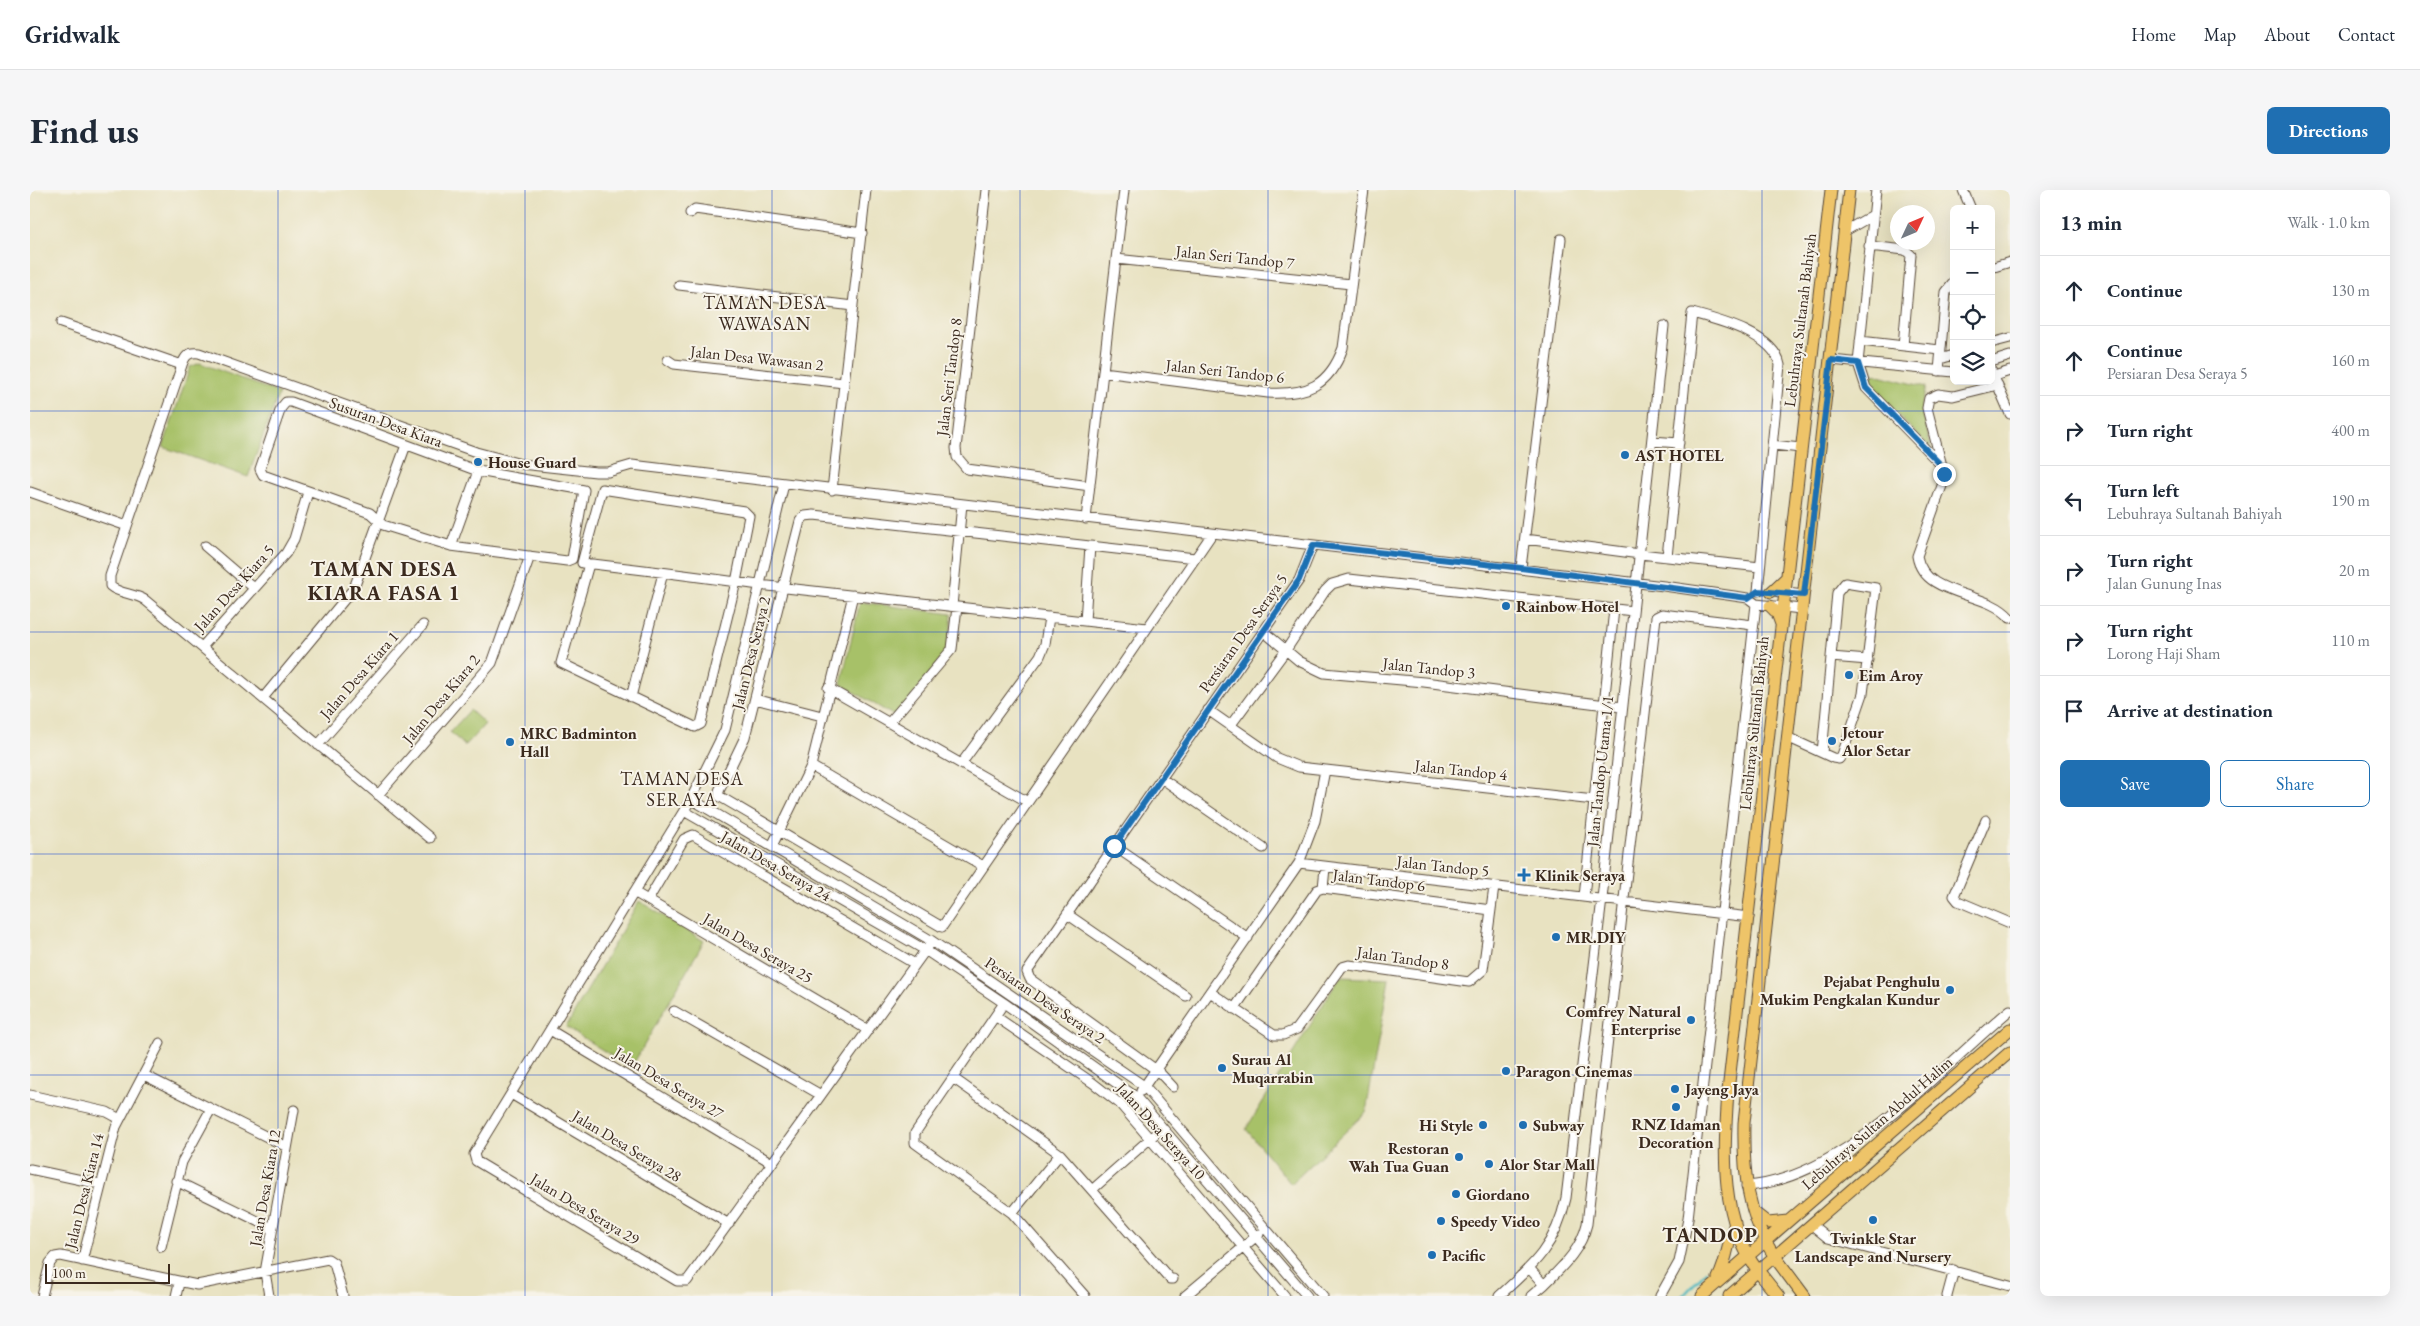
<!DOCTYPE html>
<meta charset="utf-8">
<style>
body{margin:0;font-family:"EB Garamond",serif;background:#f6f6f7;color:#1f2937}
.controls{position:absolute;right:15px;top:15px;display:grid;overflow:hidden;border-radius:8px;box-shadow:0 5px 20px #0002}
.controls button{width:45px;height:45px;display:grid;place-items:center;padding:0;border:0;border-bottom:1px solid #e0e1e3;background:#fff;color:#1f2937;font:25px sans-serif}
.compass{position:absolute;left:1860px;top:15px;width:45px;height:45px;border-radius:50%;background:#fff;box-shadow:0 5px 20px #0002;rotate:46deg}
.scale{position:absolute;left:15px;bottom:12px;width:125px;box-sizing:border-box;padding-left:5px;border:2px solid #3b2a1e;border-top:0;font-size:14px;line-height:18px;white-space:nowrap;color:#3b2a1e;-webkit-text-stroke:4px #f7f3e8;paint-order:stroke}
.stop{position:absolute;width:15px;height:15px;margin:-11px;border:4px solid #1f6fb2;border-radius:50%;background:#fff}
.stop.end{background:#1f6fb2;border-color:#fff;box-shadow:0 1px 5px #0008}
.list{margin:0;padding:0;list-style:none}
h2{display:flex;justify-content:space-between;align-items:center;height:65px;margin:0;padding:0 20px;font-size:21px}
h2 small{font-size:16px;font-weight:400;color:#747a83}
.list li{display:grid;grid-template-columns:32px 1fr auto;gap:15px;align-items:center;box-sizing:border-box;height:70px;padding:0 20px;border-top:1px solid #e0e1e3}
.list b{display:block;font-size:19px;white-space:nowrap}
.list p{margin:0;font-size:16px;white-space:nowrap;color:#747a83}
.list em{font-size:16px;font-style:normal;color:#747a83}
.actions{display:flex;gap:10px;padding:15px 20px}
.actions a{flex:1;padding:11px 0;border:1px solid #1f6fb2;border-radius:8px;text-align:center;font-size:18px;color:#1f6fb2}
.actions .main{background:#1f6fb2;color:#fff}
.icon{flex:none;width:28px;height:28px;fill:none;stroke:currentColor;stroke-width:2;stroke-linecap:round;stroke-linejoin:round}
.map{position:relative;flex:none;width:1980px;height:1106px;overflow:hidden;border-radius:8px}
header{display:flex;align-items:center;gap:30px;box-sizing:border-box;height:70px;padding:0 25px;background:#fff;border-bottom:1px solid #e0e1e3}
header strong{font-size:24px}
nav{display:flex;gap:28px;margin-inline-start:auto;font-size:18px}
.intro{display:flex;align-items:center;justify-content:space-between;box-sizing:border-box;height:120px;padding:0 30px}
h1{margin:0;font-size:35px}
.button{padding:12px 22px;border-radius:8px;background:#1f6fb2;color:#fff;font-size:18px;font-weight:700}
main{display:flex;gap:30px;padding:0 30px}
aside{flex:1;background:#fff;border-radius:8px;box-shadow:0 5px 20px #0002}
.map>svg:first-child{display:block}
.green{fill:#a7c168;stroke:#717643}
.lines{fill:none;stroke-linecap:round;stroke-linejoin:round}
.stream{stroke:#4bb9c3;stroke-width:2.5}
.minor-casing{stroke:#554636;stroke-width:11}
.major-casing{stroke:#554636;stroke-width:13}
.highway-casing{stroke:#554636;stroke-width:14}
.minor{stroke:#fff;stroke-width:9}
.major{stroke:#eec469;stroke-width:11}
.highway{stroke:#eec469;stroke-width:12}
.route{stroke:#1f6fb2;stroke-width:6}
.grid{fill:none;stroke:#1d4ed8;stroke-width:1;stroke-opacity:0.55}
.poi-dot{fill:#1f6fb2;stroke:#f7f3e8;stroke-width:2}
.labels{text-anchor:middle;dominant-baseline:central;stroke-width:4;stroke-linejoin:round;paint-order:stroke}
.street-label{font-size:16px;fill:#3b2a1e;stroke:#f7f3e8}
.poi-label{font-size:16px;font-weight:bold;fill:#3b2a1e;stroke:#f7f3e8;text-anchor:start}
.neighbourhood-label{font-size:18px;letter-spacing:1px;fill:#3b2a1e;stroke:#f7f3e8}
.district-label{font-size:21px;font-weight:bold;letter-spacing:1px;fill:#3b2a1e;stroke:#f7f3e8}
</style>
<header>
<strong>Gridwalk</strong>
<nav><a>Home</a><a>Map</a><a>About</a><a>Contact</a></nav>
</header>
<div class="intro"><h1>Find us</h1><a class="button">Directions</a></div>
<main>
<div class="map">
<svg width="1980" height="1106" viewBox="0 0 1980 1106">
<rect width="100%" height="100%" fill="#f7f3e8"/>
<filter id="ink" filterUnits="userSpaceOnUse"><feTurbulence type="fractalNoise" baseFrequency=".02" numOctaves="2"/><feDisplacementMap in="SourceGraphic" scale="10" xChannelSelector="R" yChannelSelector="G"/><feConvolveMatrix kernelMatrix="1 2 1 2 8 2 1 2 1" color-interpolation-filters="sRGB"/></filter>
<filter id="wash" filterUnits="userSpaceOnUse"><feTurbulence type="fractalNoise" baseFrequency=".0096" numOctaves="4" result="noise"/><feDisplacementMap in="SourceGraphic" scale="20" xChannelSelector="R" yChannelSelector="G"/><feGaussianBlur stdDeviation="1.12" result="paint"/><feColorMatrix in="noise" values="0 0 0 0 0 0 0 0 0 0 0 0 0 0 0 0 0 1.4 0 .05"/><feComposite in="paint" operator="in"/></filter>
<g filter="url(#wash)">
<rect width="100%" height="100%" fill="#e8e2c1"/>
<path class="green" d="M 170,173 L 249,203 L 218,287 L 133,257 L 160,177 Z
M 1845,184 L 1896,197 L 1891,217 L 1901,258 L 1839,197 L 1838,188 Z
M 830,412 L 922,424 L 919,458 L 866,527 L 811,494 Z
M 440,520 L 455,534 L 435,556 L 420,542 Z
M 609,711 L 674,751 L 601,878 L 536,837 Z
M 1310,787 L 1359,789 L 1336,922 L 1261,994 L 1216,939 Z"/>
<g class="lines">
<path class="stream" d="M 1653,1106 L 1676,1081"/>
</g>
</g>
<g filter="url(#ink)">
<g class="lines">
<g class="minor-casing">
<path id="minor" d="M 956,0 L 926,258 L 927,267 L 937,279 L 1060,296
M 1846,0 L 1828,173 L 1836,198 L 1912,276 L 1913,293 L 1887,366 C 1894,408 1957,400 1980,428
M 1933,0 L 1941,19
M 660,23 L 665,19 L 832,43
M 1815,41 L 1843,25
M 1839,56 L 1875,60 L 1881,65 L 1873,156
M 1086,69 L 1321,94
M 1961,78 L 1980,72
M 649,95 L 823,116
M 31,133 L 152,175
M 1830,151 L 1910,160
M 1961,153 L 1980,148
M 1910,169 L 1924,165
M 638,170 L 644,174 L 814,193
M 1801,170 L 1924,182
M 1961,172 L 1980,166
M 1961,180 L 1980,224
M 1909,181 L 1916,102 L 1924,92
M 1073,182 L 1238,203 C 1277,205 1299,196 1313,158 L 1334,0
M 1964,186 L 1980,181
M 256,212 L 261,212 L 448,281 L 554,300 L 542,369 L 537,371 L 421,356 L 353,335 L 340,323 L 233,285 L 230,279 L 251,218 Z
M 1622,251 L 1649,253
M 1742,255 L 1771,258
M 1912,276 L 1897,218 L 1899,208 L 1908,204 L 1923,206 L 1968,195
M 754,294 L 695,540 L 661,609 L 444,964 L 446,971 L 647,1091 L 657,1091 L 902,751
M 802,300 L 836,0
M 0,302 L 97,336
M 1056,329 L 1094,0
M 1495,349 L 1610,364 L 1730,377
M 175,356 L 224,398
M 421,356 L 448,281
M 1060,356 L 1165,368
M 1637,367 L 1662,123 C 1688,130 1744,144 1750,175 L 1728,401
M 559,374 L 531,473 L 665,537 L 671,534 L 706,392 L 719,326 L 714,321 L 572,299 L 552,373 C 612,379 670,387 729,395 L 1117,438
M 1491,378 L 1531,49
M 1749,402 L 1773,405
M 922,416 L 932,314
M 1055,431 L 1060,356 L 784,325 L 775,326 L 770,331 L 715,547 L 689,601 L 689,606 L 912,737 L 1182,344
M 1233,441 L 1269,471 L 1294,483 L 1394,492 L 1592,517
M 172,457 L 256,363 L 264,349 L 278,302
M 1801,467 L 1838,470
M 798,498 L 998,612
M 601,507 L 633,383
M 233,508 L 324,398 L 376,255
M 725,509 L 792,526
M 1178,520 L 1247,568 L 1269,577 L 1564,610
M 859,533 L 922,459 L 927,417
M 1200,536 L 1256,460 L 1295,401 L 1302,394 L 1319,389 L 1603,421
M 1757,547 L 1803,568 L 1809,569 L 1812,565 L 1833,504 L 1846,398 L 1815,393 L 1807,403 L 1792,563
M 288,555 L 393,435
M 931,574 L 1010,466 L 1015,454 L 1019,427
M 781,576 L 953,676
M 1131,588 L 1233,658
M 348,605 L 462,473 L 500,366
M 661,609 L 902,751 L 1114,896 L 1293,1106
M 654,621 L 895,760 L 974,813 L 1106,907 L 1277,1106
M 1956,630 L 1924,706 L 1928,711 L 1980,733
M 400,648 L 115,410 C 104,403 89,404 80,396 L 80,386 L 152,175 C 155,166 158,162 169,163 L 446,262 L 491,274 L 566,282 L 578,282 L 602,275 L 1634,396 L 1718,408 L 1726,414 L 1771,419
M 742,656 L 781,576 L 823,405
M 1084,656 L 1218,748
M 1269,673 L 1719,727
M 1293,698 L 1295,678
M 604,702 L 838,840
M 1554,707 L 1584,419
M 618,710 L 654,649 L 663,645 L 885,774
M 1037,724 L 1156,806
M 1180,802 L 1244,845 L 1253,845 L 1267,839 L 1307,784 L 1312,777 L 1319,775 L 1439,792 L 1453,780 L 1464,697
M 974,813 L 885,943 L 885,953 L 982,1023 L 1055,1106
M 1204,819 L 1287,700 L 1293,698 L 1461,720
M 644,821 L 791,905
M 965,826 L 1063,893 L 1090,914 L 1255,1106
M 520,840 L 742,973
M 114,885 L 257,957
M 923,888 L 1030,964 L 1140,1089 L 1143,1089
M 1143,897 L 1129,882 L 1000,789 L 997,782 L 1269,390 L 1283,355
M 1111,901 L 1269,673 L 1285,631 L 1295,580
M 481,904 L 699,1034
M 0,905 L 77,922 L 90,929
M 0,979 L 70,994
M 146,991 L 242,1038
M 1716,996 C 1814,989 1908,880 1980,820
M 1063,999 L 1132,938
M 982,1023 L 1030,964
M 1782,1035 L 1798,1048 L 1980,1096
M 131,1057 L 152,972 L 181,919
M 52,1071 L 86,937 L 130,853
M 1500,1079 L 1514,1095 L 1501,1106
M 1514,1095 C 1532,1077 1551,1060 1557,1034 L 1626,427 L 1632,424 L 1723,435
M 12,1106 L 20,1073 L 25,1067 L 31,1066 L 167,1095 L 298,1069 L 304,1073 L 313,1106
M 146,1106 L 149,1093
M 239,1106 L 235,1082 L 264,920
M 1155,1106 L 1229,1044
M 1469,1106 C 1504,1075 1526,1055 1536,1008 L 1572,709 L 1634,136
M 1630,1106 L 1649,1072 L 1658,1029 L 1726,414
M 1917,1106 L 1924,1080"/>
</g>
<g class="major-casing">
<path id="major" d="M 1741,402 L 1756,388
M 1740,416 L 1747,423 L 1751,434
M 1724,1022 L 1738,1033 L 1758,1031
M 1745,1067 C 1717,1026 1713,981 1714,933 L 1819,0
M 1728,1081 C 1689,1028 1694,963 1698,901 L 1801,0
M 1688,1088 C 1697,1071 1698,1051 1705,1033
M 1672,1106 L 1980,839
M 1699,1106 L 1980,862"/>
</g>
<g class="highway-casing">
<path id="highway" d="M 1745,1067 L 1774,1106
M 1728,1081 L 1748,1106"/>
</g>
<use href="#minor" class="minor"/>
<use href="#major" class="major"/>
<use href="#highway" class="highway"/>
</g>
</g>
<g class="lines" filter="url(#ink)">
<path class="route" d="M 1084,656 L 1269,390 L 1283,355 L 1491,378 L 1718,408 L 1728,401 L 1774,405 L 1801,170 L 1828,173 L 1836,198 L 1912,276 L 1914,284"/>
</g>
<path class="grid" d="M 248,0 L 248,1106M 495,0 L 495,1106M 742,0 L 742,1106M 990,0 L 990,1106M 1238,0 L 1238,1106M 1485,0 L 1485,1106M 1732,0 L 1732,1106M 0,221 L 1980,221M 0,442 L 1980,442M 0,664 L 1980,664M 0,885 L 1980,885"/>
<g class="poi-dot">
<circle cx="1595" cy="265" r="5"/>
<circle cx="448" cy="272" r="5"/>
<circle cx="1476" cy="416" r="5"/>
<circle cx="1819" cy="485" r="5"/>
<circle cx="1802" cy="551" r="5"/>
<circle cx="480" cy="552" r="5"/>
<path d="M1491.5 677.5h5v5h5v5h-5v5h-5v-5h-5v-5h5z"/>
<circle cx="1526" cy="747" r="5"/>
<circle cx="1920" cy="800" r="5"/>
<circle cx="1661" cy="830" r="5"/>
<circle cx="1192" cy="878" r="5"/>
<circle cx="1476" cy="881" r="5"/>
<circle cx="1645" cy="899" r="5"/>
<circle cx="1646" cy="917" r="5"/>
<circle cx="1453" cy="935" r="5"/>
<circle cx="1493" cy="935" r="5"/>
<circle cx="1429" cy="967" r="5"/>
<circle cx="1459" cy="974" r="5"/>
<circle cx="1426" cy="1004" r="5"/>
<circle cx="1843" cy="1030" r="5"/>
<circle cx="1411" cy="1031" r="5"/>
<circle cx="1402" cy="1065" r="5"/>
</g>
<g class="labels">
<g class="street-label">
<text transform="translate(1205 67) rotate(6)">Jalan Seri Tandop 7</text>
<text transform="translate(1770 130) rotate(-83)">Lebuhraya Sultanah Bahiyah</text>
<text transform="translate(727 168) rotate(6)">Jalan Desa Wawasan 2</text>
<text transform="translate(1195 181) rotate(6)">Jalan Seri Tandop 6</text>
<text transform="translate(919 187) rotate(-83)">Jalan Seri Tandop 8</text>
<text transform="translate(356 232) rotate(20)">Susuran Desa Kiara</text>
<text transform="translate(204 398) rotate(-48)">Jalan Desa Kiara 5</text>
<text transform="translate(1213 443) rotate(-55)">Persiaran Desa Seraya 5</text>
<text transform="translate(721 463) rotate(-76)">Jalan Desa Seraya 2</text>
<text transform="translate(1399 478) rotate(6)">Jalan Tandop 3</text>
<text transform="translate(329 485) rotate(-49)">Jalan Desa Kiara 1</text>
<text transform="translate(411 509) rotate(-50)">Jalan Desa Kiara 2</text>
<text transform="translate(1724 533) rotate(-84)">Lebuhraya Sultanah Bahiyah</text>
<text transform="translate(1431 580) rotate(6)">Jalan Tandop 4</text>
<text transform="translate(1570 581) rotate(-84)">Jalan Tandop Utama 1/1</text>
<text transform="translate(746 676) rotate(30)">Jalan Desa Seraya 24</text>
<text transform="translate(1413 676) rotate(6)">Jalan Tandop 5</text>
<text transform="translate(1349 690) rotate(7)">Jalan Tandop 6</text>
<text transform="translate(728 758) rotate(30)">Jalan Desa Seraya 25</text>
<text transform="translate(1373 768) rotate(8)">Jalan Tandop 8</text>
<text transform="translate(1015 810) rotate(34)">Persiaran Desa Seraya 2</text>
<text transform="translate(639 893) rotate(31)">Jalan Desa Seraya 27</text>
<text transform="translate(1847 933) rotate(-41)">Lebuhraya Sultan Abdul Halim</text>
<text transform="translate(1131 941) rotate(48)">Jalan Desa Seraya 10</text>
<text transform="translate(597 956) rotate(31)">Jalan Desa Seraya 28</text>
<text transform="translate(235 998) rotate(-80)">Jalan Desa Kiara 12</text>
<text transform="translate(54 1001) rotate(-76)">Jalan Desa Kiara 14</text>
<text transform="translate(555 1019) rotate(31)">Jalan Desa Seraya 29</text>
</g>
<g class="poi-label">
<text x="1605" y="265">AST HOTEL</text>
<text x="458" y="272">House Guard</text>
<text x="1486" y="416">Rainbow Hotel</text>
<text x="1829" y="485">Eim Aroy</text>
<text x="1812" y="542">Jetour<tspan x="1812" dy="18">Alor Setar</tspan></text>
<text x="490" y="543">MRC Badminton<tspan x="490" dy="18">Hall</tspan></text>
<text x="1505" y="685">Klinik Seraya</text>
<text x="1536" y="747">MR.DIY</text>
<text x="1910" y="791" text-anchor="end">Pejabat Penghulu<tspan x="1910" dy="18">Mukim Pengkalan Kundur</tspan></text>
<text x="1651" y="821" text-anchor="end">Comfrey Natural<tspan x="1651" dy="18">Enterprise</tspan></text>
<text x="1202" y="869">Surau Al<tspan x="1202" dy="18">Muqarrabin</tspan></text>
<text x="1486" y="881">Paragon Cinemas</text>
<text x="1655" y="899">Jayeng Jaya</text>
<text x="1646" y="934" text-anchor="middle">RNZ Idaman<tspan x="1646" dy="18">Decoration</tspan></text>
<text x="1443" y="935" text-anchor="end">Hi Style</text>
<text x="1503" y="935">Subway</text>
<text x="1419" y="958" text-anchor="end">Restoran<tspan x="1419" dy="18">Wah Tua Guan</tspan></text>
<text x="1469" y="974">Alor Star Mall</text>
<text x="1436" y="1004">Giordano</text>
<text x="1421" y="1031">Speedy Video</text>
<text x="1843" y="1048" text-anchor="middle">Twinkle Star<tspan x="1843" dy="18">Landscape and Nursery</tspan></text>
<text x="1412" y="1065">Pacific</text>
</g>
<g class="neighbourhood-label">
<text x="735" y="112">TAMAN DESA<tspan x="735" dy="21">WAWASAN</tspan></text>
<text x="652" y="588">TAMAN DESA<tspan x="652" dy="21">SERAYA</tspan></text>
</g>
<g class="district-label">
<text x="354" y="378">TAMAN DESA<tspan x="354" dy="24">KIARA FASA 1</tspan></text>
<text x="1680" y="1044">TANDOP</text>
</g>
</g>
</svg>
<div class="controls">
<button>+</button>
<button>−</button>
<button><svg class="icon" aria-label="locate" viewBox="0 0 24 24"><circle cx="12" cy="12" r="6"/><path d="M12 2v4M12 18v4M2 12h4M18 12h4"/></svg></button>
<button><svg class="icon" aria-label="layers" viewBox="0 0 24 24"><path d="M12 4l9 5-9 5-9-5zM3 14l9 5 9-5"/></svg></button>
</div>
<svg class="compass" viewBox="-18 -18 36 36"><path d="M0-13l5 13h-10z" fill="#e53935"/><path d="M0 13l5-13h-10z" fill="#747a83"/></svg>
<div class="scale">100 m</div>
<div class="stop" style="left:1084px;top:656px"></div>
<div class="stop end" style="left:1914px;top:284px"></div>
</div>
<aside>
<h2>13 min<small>Walk · 1.0 km</small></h2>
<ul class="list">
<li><svg class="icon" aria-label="ahead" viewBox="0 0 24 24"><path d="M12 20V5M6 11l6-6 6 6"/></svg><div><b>Continue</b></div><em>130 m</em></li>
<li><svg class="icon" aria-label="ahead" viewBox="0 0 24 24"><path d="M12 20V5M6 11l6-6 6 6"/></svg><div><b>Continue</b><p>Persiaran Desa Seraya 5</p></div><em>160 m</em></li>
<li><svg class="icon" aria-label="right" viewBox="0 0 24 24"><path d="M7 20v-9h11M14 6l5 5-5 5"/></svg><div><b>Turn right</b></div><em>400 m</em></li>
<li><svg class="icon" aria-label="left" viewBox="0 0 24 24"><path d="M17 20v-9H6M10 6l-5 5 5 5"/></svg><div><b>Turn left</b><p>Lebuhraya Sultanah Bahiyah</p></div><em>190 m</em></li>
<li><svg class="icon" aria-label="right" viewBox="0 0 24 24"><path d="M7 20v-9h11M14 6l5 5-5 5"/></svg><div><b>Turn right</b><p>Jalan Gunung Inas</p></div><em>20 m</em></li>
<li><svg class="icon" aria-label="right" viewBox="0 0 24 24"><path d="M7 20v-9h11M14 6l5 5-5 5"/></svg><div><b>Turn right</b><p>Lorong Haji Sham</p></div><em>110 m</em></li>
<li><svg class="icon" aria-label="arrive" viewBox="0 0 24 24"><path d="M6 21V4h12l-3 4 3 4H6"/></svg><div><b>Arrive at destination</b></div></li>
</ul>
<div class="actions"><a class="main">Save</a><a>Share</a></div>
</aside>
</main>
